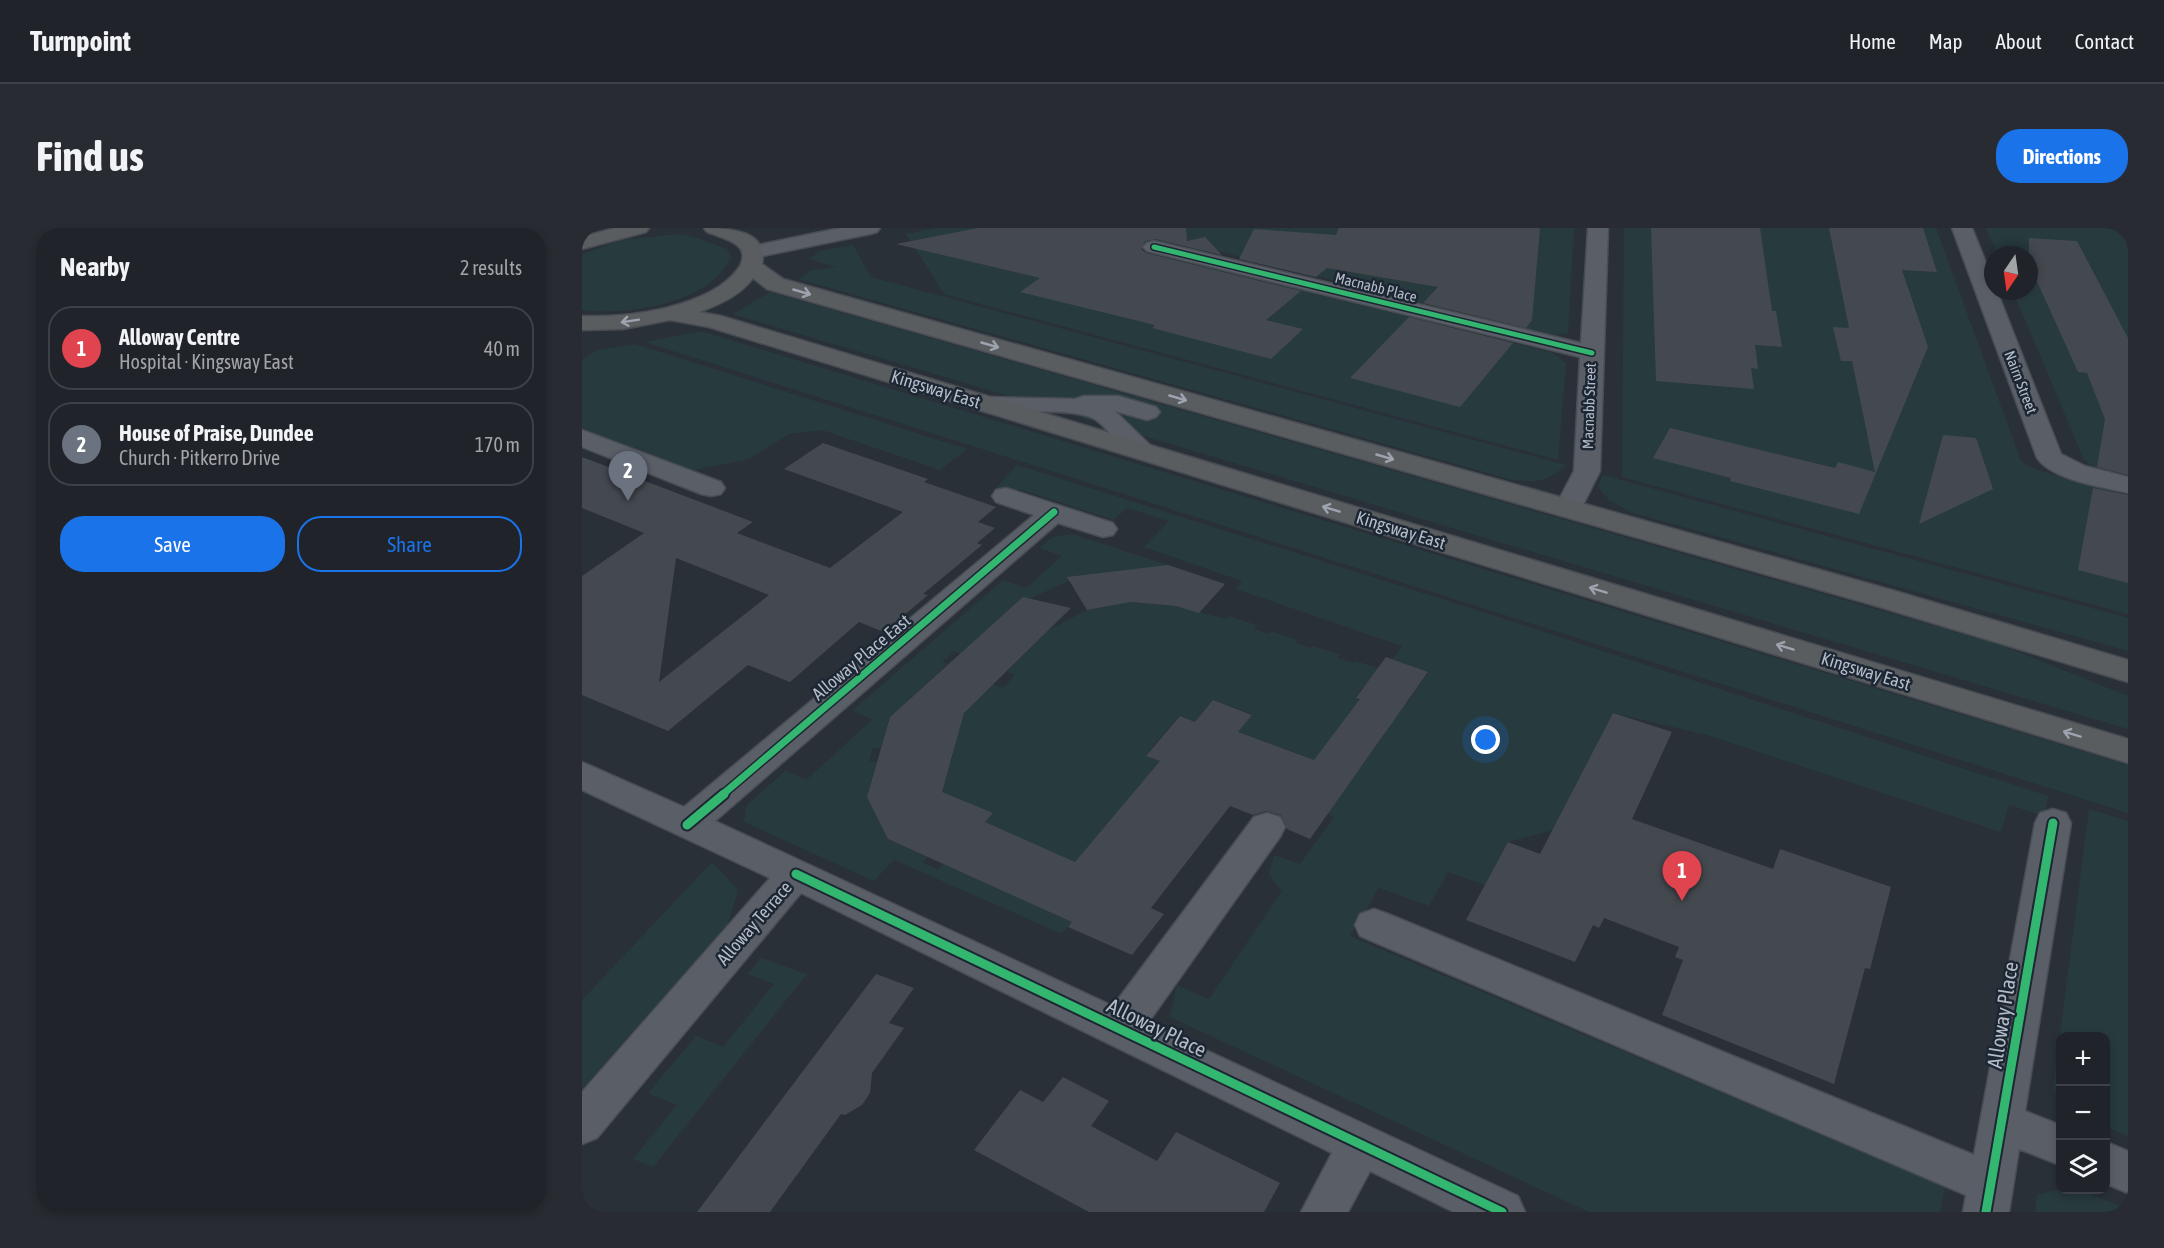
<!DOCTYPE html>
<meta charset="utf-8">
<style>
body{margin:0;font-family:"Asap Condensed",sans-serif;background:#282c32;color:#f1f3f6}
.controls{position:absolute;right:18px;bottom:18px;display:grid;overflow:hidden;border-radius:12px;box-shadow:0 3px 9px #0003}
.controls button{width:54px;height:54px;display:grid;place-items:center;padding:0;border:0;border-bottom:2px solid #3d4147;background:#20242a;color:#f1f3f6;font:30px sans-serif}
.compass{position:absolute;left:1402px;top:18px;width:54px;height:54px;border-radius:50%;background:#20242a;box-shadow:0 3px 9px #0003;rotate:193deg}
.you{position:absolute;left:904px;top:512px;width:21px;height:21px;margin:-15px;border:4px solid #fff;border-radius:50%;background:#1a73e8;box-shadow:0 0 0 9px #1a73e833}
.badge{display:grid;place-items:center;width:39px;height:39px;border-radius:50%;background:#1a73e8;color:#fff;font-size:20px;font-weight:700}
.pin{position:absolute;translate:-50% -50px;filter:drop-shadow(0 2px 3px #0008)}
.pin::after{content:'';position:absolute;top:32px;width:21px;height:18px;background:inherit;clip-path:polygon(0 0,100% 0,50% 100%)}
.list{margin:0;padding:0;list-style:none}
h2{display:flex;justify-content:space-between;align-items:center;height:78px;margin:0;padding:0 24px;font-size:26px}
h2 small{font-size:20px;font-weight:400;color:#a2a4a8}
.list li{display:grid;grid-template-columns:39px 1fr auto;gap:18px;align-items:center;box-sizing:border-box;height:84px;margin:0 12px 12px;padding:0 12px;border:2px solid #3d4147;border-radius:24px}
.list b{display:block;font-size:22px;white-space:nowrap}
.list p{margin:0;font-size:20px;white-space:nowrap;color:#a2a4a8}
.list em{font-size:20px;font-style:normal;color:#a2a4a8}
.actions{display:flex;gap:12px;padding:18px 24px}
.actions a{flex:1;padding:14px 0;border:2px solid #1a73e8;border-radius:24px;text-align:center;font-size:21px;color:#1a73e8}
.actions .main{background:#1a73e8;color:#fff}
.icon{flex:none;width:33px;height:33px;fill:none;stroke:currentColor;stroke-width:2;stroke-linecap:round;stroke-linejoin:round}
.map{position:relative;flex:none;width:1546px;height:984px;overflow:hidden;border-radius:24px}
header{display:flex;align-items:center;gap:36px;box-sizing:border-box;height:84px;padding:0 30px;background:#20242a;border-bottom:2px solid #3d4147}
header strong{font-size:28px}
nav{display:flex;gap:33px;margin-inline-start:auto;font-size:21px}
.intro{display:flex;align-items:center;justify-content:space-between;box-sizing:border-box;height:144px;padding:0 36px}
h1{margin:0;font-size:42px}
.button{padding:15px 27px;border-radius:24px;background:#1a73e8;color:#fff;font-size:21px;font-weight:700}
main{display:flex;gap:36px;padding:0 36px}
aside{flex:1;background:#20242a;border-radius:24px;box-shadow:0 3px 9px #0003}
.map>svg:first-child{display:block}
.green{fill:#273a3e}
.building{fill:#444950;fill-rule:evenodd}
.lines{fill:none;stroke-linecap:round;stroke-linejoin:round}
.minor-casing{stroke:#484c53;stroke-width:3}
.highway-casing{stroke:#474c53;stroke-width:3}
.minor{fill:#5a5e66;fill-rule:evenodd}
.highway{fill:#5a5d60;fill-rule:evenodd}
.cycleway-far2-casing{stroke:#1d2633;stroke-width:8}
.cycleway-far1-casing{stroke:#1d2633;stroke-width:10}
.cycleway-casing{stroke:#1d2633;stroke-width:13}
.cycleway-far2{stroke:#33b770;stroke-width:5}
.cycleway-far1{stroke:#33b770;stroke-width:7}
.cycleway{stroke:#33b770;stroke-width:9}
.oneway{stroke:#9ea4af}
.labels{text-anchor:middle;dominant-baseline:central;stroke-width:5;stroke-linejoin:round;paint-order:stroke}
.far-street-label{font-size:15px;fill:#b4bcc9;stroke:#1d2633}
.street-label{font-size:18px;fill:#b4bcc9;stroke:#1d2633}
.near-street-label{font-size:21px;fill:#b4bcc9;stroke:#1d2633}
</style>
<header>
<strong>Turnpoint</strong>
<nav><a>Home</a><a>Map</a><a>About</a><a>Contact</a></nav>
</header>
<div class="intro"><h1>Find us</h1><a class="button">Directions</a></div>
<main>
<aside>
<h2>Nearby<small>2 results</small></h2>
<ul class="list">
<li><span class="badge" style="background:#e0444e">1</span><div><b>Alloway Centre</b><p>Hospital · Kingsway East</p></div><em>40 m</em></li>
<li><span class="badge" style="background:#6b7280">2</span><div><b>House of Praise, Dundee</b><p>Church · Pitkerro Drive</p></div><em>170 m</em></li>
</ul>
<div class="actions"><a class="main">Save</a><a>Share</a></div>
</aside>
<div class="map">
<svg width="1546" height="984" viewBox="0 0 1546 984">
<rect width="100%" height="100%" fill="#2a3038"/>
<path class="green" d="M 353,0 L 992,0 L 986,105 L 972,108 L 635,23 L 610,23 L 599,12 L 557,22 L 971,125 L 984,135 L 976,232 L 362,66 L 324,6 Z
M 1042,0 L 1354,0 L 1439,233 L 1453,241 L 1546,267 L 1546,386 L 1040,249 Z
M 1404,0 L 1546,0 L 1546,248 L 1516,241 L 1502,232 L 1431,63 L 1447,63 L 1447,27 L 1416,27 Z
M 96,6 L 112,9 L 145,21 L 149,30 C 126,76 47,88 0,82 L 0,26 L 40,12 Z
M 271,17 L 289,49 L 984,237 C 964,255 956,254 930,252 L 216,51 L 230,42 L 254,39 L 227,31 L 237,23 Z
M 188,64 L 1419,417 L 1546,468 L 1546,501 L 151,86 Z
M 119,103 L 1546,537 L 1546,585 L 63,114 Z
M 53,116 L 385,221 L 358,242 L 240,202 L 207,206 L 168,231 L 112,242 L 0,200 L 0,132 L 15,122 Z
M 435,237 L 904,385 L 1466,568 L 1462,588 L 1427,577 L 1419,604 L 1125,507 L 1031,485 L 971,602 L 926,614 L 903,657 L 866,644 L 847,678 L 797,660 L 768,708 L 1363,959 L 1358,984 L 1007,984 L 588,789 L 595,757 L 627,771 L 700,663 L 687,647 L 692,627 L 718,636 L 752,589 L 738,583 L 722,528 L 656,504 L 670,486 L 631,472 L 617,489 L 622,497 L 597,488 L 564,527 L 578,533 L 491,637 L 449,675 L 491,693 L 480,706 L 312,632 L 292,653 L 162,594 L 165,577 L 204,542 L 224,552 L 290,492 L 271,482 L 421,352 L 444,360 L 480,328 L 457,320 L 471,309 L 490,306 L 610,345 L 568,342 L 505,349 L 502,346 L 447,371 L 378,426 L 372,423 L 360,434 L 366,436 L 308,489 L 299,520 L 291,520 L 287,533 L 295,534 L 285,569 L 306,611 L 345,629 L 341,635 L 356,641 L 361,636 L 415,660 L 454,617 L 362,576 L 352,555 L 358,534 L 369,534 L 373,517 L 368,499 L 411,456 L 421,460 L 433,447 L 425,444 L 467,402 L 505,382 L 549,374 L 594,378 L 644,391 L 647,388 L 674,397 L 672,401 L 686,406 L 688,403 L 715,412 L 714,415 L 728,420 L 731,418 L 758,427 L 756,430 L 772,435 L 774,433 L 802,442 L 788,462 L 781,459 L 774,469 L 778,471 L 744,526 L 779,539 L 803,506 L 800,505 L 821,473 L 825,475 L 846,445 L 811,431 L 820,418 L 654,361 L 660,353 L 562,319 L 587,293 L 545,280 L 532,292 L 437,261 L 430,267 L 412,262 Z
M 1021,247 L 1546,390 L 1546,423 L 1048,284 L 1027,272 L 1016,259 Z
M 1507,581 L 1546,593 L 1546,908 L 1524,899 L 1524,808 L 1478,808 L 1478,874 L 1471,861 Z
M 130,634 L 156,662 L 146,696 L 0,861 L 0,772 Z
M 179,730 L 225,746 L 71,939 L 51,931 L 95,877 L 66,865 L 114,808 L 141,819 L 192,756 L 166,746 Z
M 1478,961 L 1497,962 L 1546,981 L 1546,984 L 1453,984 L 1455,967 Z"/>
<path class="building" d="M 396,0 L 604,0 L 605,13 L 623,9 L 640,27 L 573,11 L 563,13 L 559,21 L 564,25 L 719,63 L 684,92 L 721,101 L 689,131 L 570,100 L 573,97 L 438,64 L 458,50 L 314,16 Z
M 757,0 L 958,0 L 950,92 L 944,100 L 841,75 L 856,59 L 745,40 L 734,49 L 657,31 L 672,1 L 754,7 Z
M 1069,0 L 1178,0 L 1190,83 L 1194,83 L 1200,119 L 1173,117 L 1176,141 L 1169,140 L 1172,161 L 1074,153 Z
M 1247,0 L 1341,0 L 1355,44 L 1320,42 L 1346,119 L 1277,286 L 1148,253 L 1149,250 L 1071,230 L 1088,200 L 1253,240 L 1256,234 L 1293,244 L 1270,133 L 1259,133 L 1251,99 L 1267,100 Z
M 1447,10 L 1495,13 L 1546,110 L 1546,247 L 1515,239 L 1523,191 L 1505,145 L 1496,144 L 1447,36 Z
M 827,89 L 931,115 L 878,179 L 768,150 Z
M 1361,207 L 1394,210 L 1411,261 L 1337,296 Z
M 241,215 L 346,251 L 342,254 L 414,279 L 396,294 L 413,300 L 395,315 L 400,317 L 341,366 L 346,367 L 302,404 L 277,394 L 208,454 L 166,437 L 86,503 L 0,467 L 0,348 L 62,305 L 0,280 L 0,229 L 171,294 L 155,305 L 248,340 L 321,284 L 202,241 ZM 94,330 L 187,367 L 77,454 Z
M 1511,260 L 1546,267 L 1546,355 L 1496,342 Z
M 586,337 L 643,356 L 617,385 L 594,378 L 549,374 L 505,382 L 485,349 Z
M 441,369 L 489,380 L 382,485 L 360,564 L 411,585 L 403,594 L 493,634 L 578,533 L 564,528 L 598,488 L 613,494 L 631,472 L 670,487 L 656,504 L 732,532 L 778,471 L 774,470 L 804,429 L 846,444 L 728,611 L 705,601 L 699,587 L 684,583 L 671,587 L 648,578 L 569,680 L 582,686 L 550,727 L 486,699 L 490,694 L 306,611 L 285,569 L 308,489 Z
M 1031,485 L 1090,504 L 1050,591 L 1191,641 L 1198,621 L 1309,659 L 1288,741 L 1283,740 L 1252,856 L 1080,787 L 1101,732 L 1093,729 L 1097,719 L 1022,690 L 1017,700 L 1011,697 L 993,734 L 884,692 L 926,614 L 958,626 Z
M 294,746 L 332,760 L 307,795 L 322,800 L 290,845 L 288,865 L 280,877 L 263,887 L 259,886 L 188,984 L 115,984 Z
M 481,849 L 527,873 L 509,898 L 575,933 L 594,904 L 698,955 L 682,984 L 507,984 L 392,922 L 438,862 L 461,874 Z"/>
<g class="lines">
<g class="minor-casing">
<path id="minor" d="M 258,0 L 298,0 L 295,4 L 288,6 L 171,30 L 164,28 L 160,24 L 164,20 L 171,18 Z
M 1006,0 L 1026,0 L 1018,243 L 996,287 L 986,289 L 976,287 L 972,281 L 992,243 L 998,129 L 565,23 L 561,19 L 565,15 L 572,13 L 999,115 Z
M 1370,0 L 1390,0 L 1411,52 L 1411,63 L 1415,63 L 1479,226 L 1503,238 L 1546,249 L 1546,265 C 1521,259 1470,252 1455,230 Z
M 502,168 L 536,168 L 574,179 L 578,184 L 574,189 L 565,192 L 533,183 L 568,217 L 572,223 L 568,229 C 542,235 533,205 514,192 C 494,179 432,185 407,185 L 398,182 L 394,177 L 398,172 L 407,169 L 493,171 Z
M 0,202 L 139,254 L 143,260 L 139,266 L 129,268 L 119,266 L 0,219 Z
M 424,260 L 531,295 L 535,301 L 531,307 L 521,309 L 476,295 L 133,593 L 531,778 L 672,589 L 685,585 L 698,589 L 703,599 L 698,609 L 566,795 L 936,968 L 943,984 L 872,984 L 788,943 L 766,984 L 719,984 L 750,925 L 219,665 L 15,910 L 0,916 L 0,864 L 188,650 L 0,562 L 0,534 L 102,579 L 452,287 L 414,274 L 410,268 L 414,262 Z
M 1471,581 L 1484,585 L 1489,595 L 1443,883 L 1478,897 L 1478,937 L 1437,921 L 1427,984 L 1381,984 L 1384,967 L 778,708 L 773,697 L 778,686 L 792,681 L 806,686 L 1392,927 L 1453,595 L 1458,585 Z
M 1524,914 L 1546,923 L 1546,965 L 1524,956 Z"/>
</g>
<g class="highway-casing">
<path id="highway" d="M 33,0 L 67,0 L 64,4 L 0,21 L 0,9 Z
M 122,0 C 146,0 187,2 180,36 L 201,51 L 1313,363 L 1546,432 L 1546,454 L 1291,377 L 185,61 L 171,50 C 159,67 137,77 117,84 L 139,88 L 1546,511 L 1546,535 L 127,99 L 88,92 L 41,101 L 0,102 L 0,88 C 45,90 127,80 156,41 C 160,36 163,26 158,20 C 152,12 134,8 125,4 Z"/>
</g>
<use href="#minor" class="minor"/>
<use href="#highway" class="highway"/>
<g class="cycleway-far2-casing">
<path id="cycleway-far2" d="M 572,19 L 1010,125"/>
</g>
<g class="cycleway-far1-casing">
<path id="cycleway-far1" d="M 140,567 L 472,284"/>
</g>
<g class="cycleway-casing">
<path id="cycleway" d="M 105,597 L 142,566
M 214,646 L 920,984
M 1404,984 L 1471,595"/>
</g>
<use href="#cycleway-far2" class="cycleway-far2"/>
<use href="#cycleway-far1" class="cycleway-far1"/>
<use href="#cycleway" class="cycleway"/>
</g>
<defs><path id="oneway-shaft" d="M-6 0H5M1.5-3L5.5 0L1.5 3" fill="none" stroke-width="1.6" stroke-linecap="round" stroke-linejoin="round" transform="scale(1.5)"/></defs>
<g class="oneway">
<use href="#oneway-shaft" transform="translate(220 64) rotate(16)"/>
<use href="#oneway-shaft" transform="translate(48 93) rotate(171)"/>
<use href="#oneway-shaft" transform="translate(408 117) rotate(16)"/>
<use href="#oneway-shaft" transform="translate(596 170) rotate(16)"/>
<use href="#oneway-shaft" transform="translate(803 229) rotate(16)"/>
<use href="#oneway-shaft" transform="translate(749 281) rotate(-163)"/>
<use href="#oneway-shaft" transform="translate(1016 362) rotate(-163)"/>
<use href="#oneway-shaft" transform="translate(1203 419) rotate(-163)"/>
<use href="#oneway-shaft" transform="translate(1490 506) rotate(-163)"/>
</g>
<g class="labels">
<g class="far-street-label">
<text transform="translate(794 59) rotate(14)">Macnabb Place</text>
<text transform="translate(1439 154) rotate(69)">Nairn Street</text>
<text transform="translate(1007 178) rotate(-88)">Macnabb Street</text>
</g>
<g class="street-label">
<text transform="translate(354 161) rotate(17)">Kingsway East</text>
<text transform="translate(819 302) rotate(17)">Kingsway East</text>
<text transform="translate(279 429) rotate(-40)">Alloway Place East</text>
<text transform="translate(1284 443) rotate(17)">Kingsway East</text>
<text transform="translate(172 695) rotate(-49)">Alloway Terrace</text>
</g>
<g class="near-street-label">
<text transform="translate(1420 787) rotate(-81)">Alloway Place</text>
<text transform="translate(575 799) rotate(26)">Alloway Place</text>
</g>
</g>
</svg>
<div class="controls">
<button>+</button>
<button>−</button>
<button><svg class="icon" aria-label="layers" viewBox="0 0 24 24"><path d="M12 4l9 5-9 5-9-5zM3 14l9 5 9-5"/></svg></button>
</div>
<svg class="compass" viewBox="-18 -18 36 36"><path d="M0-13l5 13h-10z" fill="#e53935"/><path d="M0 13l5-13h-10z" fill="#a2a4a8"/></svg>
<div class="you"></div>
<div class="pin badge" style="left:1100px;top:673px;background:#e0444e">1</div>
<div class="pin badge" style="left:46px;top:273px;background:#6b7280">2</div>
</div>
</main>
